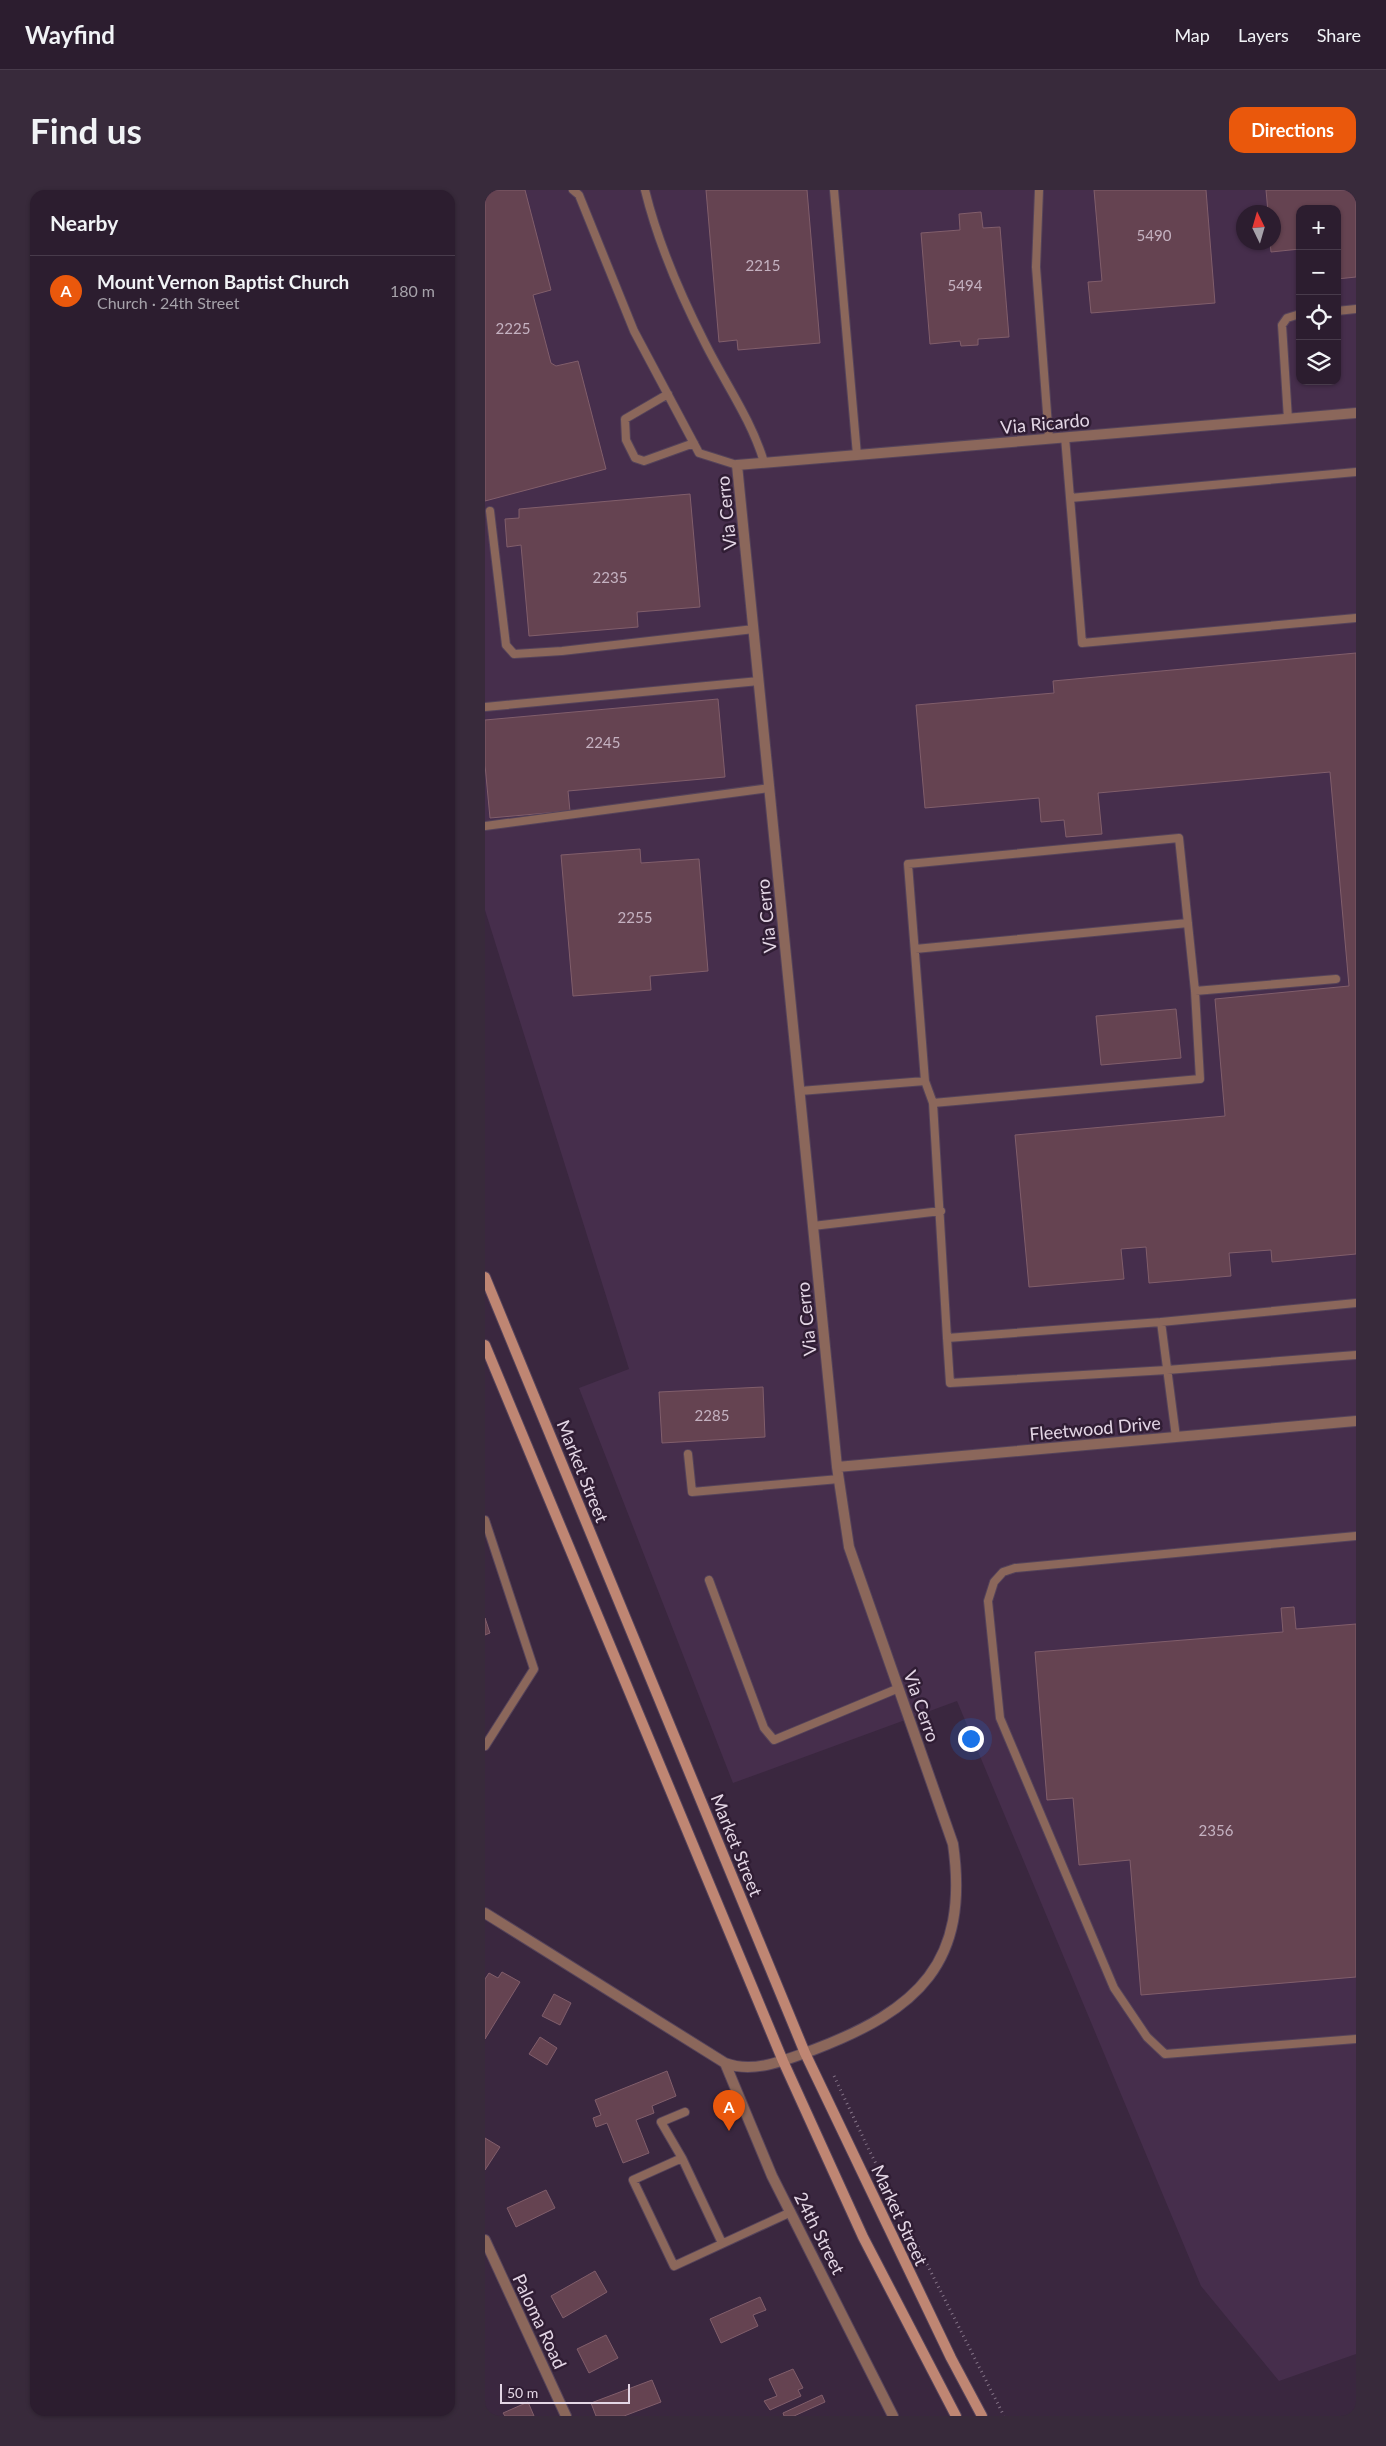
<!DOCTYPE html>
<meta charset="utf-8">
<style>
body{margin:0;font-family:Lato,sans-serif;background:#382a3b;color:#f1f3f6}
.controls{position:absolute;right:15px;top:15px;display:grid;overflow:hidden;border-radius:10px;box-shadow:0 1px 4px #0004}
.controls button{width:45px;height:45px;display:grid;place-items:center;padding:0;border:0;border-bottom:1px solid #483b4b;background:#2c1d2f;color:#f1f3f6;font:25px sans-serif}
.compass{position:absolute;left:751px;top:15px;width:45px;height:45px;border-radius:50%;background:#2c1d2f;box-shadow:0 1px 4px #0004;rotate:355deg}
.scale{position:absolute;left:15px;bottom:12px;width:130px;box-sizing:border-box;padding-left:5px;border:2px solid #e3d6e5;border-top:0;font-size:14px;line-height:18px;white-space:nowrap;color:#e3d6e5;-webkit-text-stroke:4px #301d34;paint-order:stroke}
.you{position:absolute;left:485px;top:1548px;width:18px;height:18px;margin:-12px;border:4px solid #fff;border-radius:50%;background:#1a73e8;box-shadow:0 0 0 8px #1a73e833}
.badge{display:grid;place-items:center;width:32px;height:32px;border-radius:50%;background:#ea580c;color:#fff;font-size:16px;font-weight:700}
.pin{position:absolute;translate:-50% -41px;filter:drop-shadow(0 1px 2px #0008)}
.pin::after{content:'';position:absolute;top:26px;width:18px;height:15px;background:inherit;clip-path:polygon(0 0,100% 0,50% 100%)}
.list{margin:0;padding:0;list-style:none}
h2{display:flex;justify-content:space-between;align-items:center;height:65px;margin:0;padding:0 20px;font-size:21px}
h2 small{font-size:16px;font-weight:400;color:#a6a2aa}
.list li{display:grid;grid-template-columns:32px 1fr auto;gap:15px;align-items:center;box-sizing:border-box;height:70px;padding:0 20px;border-top:1px solid #483b4b}
.list b{display:block;font-size:19px;white-space:nowrap}
.list p{margin:0;font-size:16px;white-space:nowrap;color:#a6a2aa}
.list em{font-size:16px;font-style:normal;color:#a6a2aa}
.icon{flex:none;width:28px;height:28px;fill:none;stroke:currentColor;stroke-width:2;stroke-linecap:round;stroke-linejoin:round}
.map{position:relative;flex:none;width:871px;height:2226px;overflow:hidden;border-radius:15px}
header{display:flex;align-items:center;gap:30px;box-sizing:border-box;height:70px;padding:0 25px;background:#2c1d2f;border-bottom:1px solid #483b4b}
header strong{font-size:24px}
nav{display:flex;gap:28px;margin-inline-start:auto;font-size:18px}
.intro{display:flex;align-items:center;justify-content:space-between;box-sizing:border-box;height:120px;padding:0 30px}
h1{margin:0;font-size:35px}
.button{padding:12px 22px;border-radius:15px;background:#ea580c;color:#fff;font-size:18px;font-weight:700}
main{display:flex;gap:30px;padding:0 30px}
aside{flex:1;background:#2c1d2f;border-radius:15px;box-shadow:0 1px 4px #0004}
.map>svg:first-child{display:block}
.built{fill:#462e4c;fill-rule:evenodd}
.building{fill:#654351;stroke:#815e6b}
.lines{fill:none;stroke-linecap:round;stroke-linejoin:round}
.lane-casing{stroke:#55435a;stroke-width:10}
.street-casing{stroke:#55435a;stroke-width:12}
.secondary-casing{stroke:#55435a;stroke-width:12}
.path{stroke:#857488;stroke-width:3;stroke-dasharray:1 4;stroke-linecap:butt}
.lane{stroke:#8b675b;stroke-width:8}
.street{stroke:#8b675b;stroke-width:10}
.secondary{stroke:#bf8673;stroke-width:10}
.labels{text-anchor:middle;dominant-baseline:central;stroke-width:5;stroke-linejoin:round;paint-order:stroke}
.number-label{font-size:15px;fill:#c4b1c0}
.street-label{font-size:18px;fill:#e3d6e5;stroke:#301d34}
</style>
<header>
<strong>Wayfind</strong>
<nav><a>Map</a><a>Layers</a><a>Share</a></nav>
</header>
<div class="intro"><h1>Find us</h1><a class="button">Directions</a></div>
<main>
<aside>
<h2>Nearby<small></small></h2>
<ul class="list">
<li><span class="badge">A</span><div><b>Mount Vernon Baptist Church</b><p>Church · 24th Street</p></div><em>180 m</em></li>
</ul>
</aside>
<div class="map">
<svg width="871" height="2226" viewBox="0 0 871 2226">
<rect width="100%" height="100%" fill="#3a273f"/>
<path class="built" d="M 0,0 L 871,0 L 871,2164 L 794,2191 L 716,2096 L 472,1511 L 248,1593 L 94,1198 L 144,1179 L 0,720 ZM 815,19 L 852,19 L 852,191 L 815,191 ZM 758,22 L 788,22 L 788,52 L 758,52 Z"/>
<path class="building" d="M 0,0 L 40,0 L 66,100 L 48,105 L 66,173 L 71,176 L 93,171 L 121,279 L 0,311 Z
M 221,0 L 322,0 L 335,153 L 253,160 L 252,150 L 234,152 Z
M 609,0 L 721,0 L 730,113 L 606,123 L 603,92 L 617,91 Z
M 781,0 L 871,0 L 871,87 L 852,89 L 852,19 L 815,19 L 815,59 L 786,62 L 785,52 L 788,52 L 788,22 L 783,22 Z
M 496,22 L 498,38 L 515,37 L 524,147 L 493,149 L 493,155 L 476,156 L 475,151 L 445,154 L 436,43 L 475,40 L 474,24 Z
M 205,304 L 215,417 L 152,422 L 153,437 L 44,446 L 36,355 L 22,357 L 20,329 L 34,328 L 34,319 Z
M 871,463 L 871,1064 L 787,1072 L 786,1060 L 744,1063 L 746,1086 L 664,1093 L 661,1057 L 636,1059 L 639,1089 L 544,1097 L 530,945 L 740,926 L 730,809 L 864,796 L 845,582 L 613,603 L 617,644 L 581,647 L 579,630 L 556,632 L 554,608 L 440,618 L 431,515 L 569,503 L 568,491 Z
M 233,509 L 240,587 L 83,601 L 85,621 L 5,628 L 0,575 L 0,530 Z
M 155,659 L 156,673 L 214,669 L 223,781 L 165,786 L 166,800 L 88,806 L 76,665 Z
M 691,819 L 696,868 L 616,875 L 611,826 Z
M 278,1197 L 280,1247 L 177,1253 L 174,1202 Z
M 809,1417 L 811,1439 L 871,1434 L 871,1787 L 656,1805 L 645,1670 L 594,1675 L 588,1608 L 562,1610 L 550,1462 L 798,1442 L 796,1418 Z
M 0,1428 L 5,1443 L 0,1445 Z
M 17,1782 L 35,1792 L 0,1849 L 0,1789 L 4,1783 L 13,1788 Z
M 69,1804 L 86,1813 L 75,1835 L 57,1826 Z
M 55,1847 L 72,1858 L 62,1875 L 44,1864 Z
M 182,1881 L 191,1906 L 167,1916 L 169,1923 L 151,1930 L 164,1963 L 138,1973 L 122,1933 L 111,1937 L 108,1928 L 116,1925 L 110,1910 Z
M 0,1948 L 15,1957 L 0,1980 Z
M 61,2000 L 70,2018 L 31,2037 L 22,2018 Z
M 110,2081 L 122,2102 L 78,2128 L 66,2106 Z
M 275,2107 L 281,2120 L 268,2125 L 273,2136 L 236,2153 L 225,2129 Z
M 121,2145 L 133,2168 L 104,2183 L 92,2159 Z
M 308,2179 L 318,2198 L 313,2200 L 316,2206 L 285,2220 L 279,2211 L 292,2206 L 284,2189 Z
M 167,2190 L 176,2212 L 139,2226 L 111,2226 L 106,2213 Z
M 337,2205 L 340,2212 L 309,2226 L 299,2226 L 298,2223 Z
M 43,2212 L 49,2226 L 20,2226 L 18,2223 Z"/>
<g class="lines">
<g class="lane-casing">
<path id="lane" d="M 88,0 L 94,5 L 149,141 L 214,263 L 252,275
M 160,0 C 173,53 195,104 220,153 C 240,193 266,229 279,272
M 349,0 L 372,265
M 554,0 L 551,77 L 564,249
M 852,121 L 871,119
M 183,204 L 140,229 L 141,250 L 150,268 L 159,271 L 209,253
M 803,229 L 797,135 L 802,128 L 815,124
M 580,247 L 597,453 L 871,428
M 585,308 L 871,282
M 5,321 L 21,455 L 29,464 L 77,461 L 269,439
M 0,517 L 274,491
M 0,636 L 284,598
M 430,759 L 703,733
M 440,891 L 423,674 L 694,648 L 710,801
M 315,901 L 440,891 L 448,913 L 462,1148
M 448,913 L 715,889 L 710,801 L 851,789
M 328,1036 L 456,1021
M 871,1113 L 676,1132 L 462,1148 L 465,1193 L 682,1180 L 871,1165
M 676,1132 L 691,1247
M 203,1264 L 207,1302 L 354,1289
M 0,1330 L 49,1479 L 0,1556
M 871,1346 L 530,1378 L 518,1382 L 509,1392 L 503,1411 L 515,1528 L 629,1798 L 662,1847 L 680,1864 L 871,1849
M 224,1390 L 279,1538 L 289,1550 L 414,1498
M 200,1922 L 176,1932 L 197,1968 L 148,1990 L 189,2076 L 306,2022
M 197,1968 L 237,2053"/>
</g>
<g class="street-casing">
<path id="street" d="M 352,1277 L 871,1231
M 0,1723 L 240,1873 C 269,1884 300,1870 328,1860 C 433,1820 485,1773 468,1654 L 364,1357 L 352,1277 L 252,275 L 871,223
M 240,1873 L 287,1986 L 408,2226
M 0,2050 L 81,2226"/>
</g>
<g class="secondary-casing">
<path id="secondary" d="M 0,1087 L 320,1863 L 466,2168 L 497,2226
M 0,1155 L 298,1871 L 378,2047 L 471,2226"/>
</g>
<path class="path" d="M 349,1886 L 384,1960 L 519,2226"/>
<use href="#lane" class="lane"/>
<use href="#street" class="street"/>
<use href="#secondary" class="secondary"/>
</g>
<g class="labels">
<g class="number-label">
<text x="669" y="45">5490</text>
<text x="278" y="75">2215</text>
<text x="480" y="95">5494</text>
<text x="28" y="138">2225</text>
<text x="125" y="387">2235</text>
<text x="118" y="552">2245</text>
<text x="150" y="727">2255</text>
<text x="227" y="1225">2285</text>
<text x="731" y="1640">2356</text>
</g>
<g class="street-label">
<text transform="translate(560 233) rotate(-5)">Via Ricardo</text>
<text transform="translate(241 323) rotate(-96)">Via Cerro</text>
<text transform="translate(281 726) rotate(-96)">Via Cerro</text>
<text transform="translate(321 1129) rotate(-96)">Via Cerro</text>
<text transform="translate(610 1238) rotate(-5)">Fleetwood Drive</text>
<text transform="translate(98 1281) rotate(68)">Market Street</text>
<text transform="translate(437 1516) rotate(71)">Via Cerro</text>
<text transform="translate(252 1655) rotate(68)">Market Street</text>
<text transform="translate(415 2025) rotate(65)">Market Street</text>
<text transform="translate(335 2043) rotate(63)">24th Street</text>
<text transform="translate(55 2131) rotate(65)">Paloma Road</text>
</g>
</g>
</svg>
<div class="controls">
<button>+</button>
<button>−</button>
<button><svg class="icon" aria-label="locate" viewBox="0 0 24 24"><circle cx="12" cy="12" r="6"/><path d="M12 2v4M12 18v4M2 12h4M18 12h4"/></svg></button>
<button><svg class="icon" aria-label="layers" viewBox="0 0 24 24"><path d="M12 4l9 5-9 5-9-5zM3 14l9 5 9-5"/></svg></button>
</div>
<svg class="compass" viewBox="-18 -18 36 36"><path d="M0-13l5 13h-10z" fill="#e53935"/><path d="M0 13l5-13h-10z" fill="#a6a2aa"/></svg>
<div class="scale">50 m</div>
<div class="you"></div>
<div class="pin badge" style="left:244px;top:1941px">A</div>
</div>
</main>
